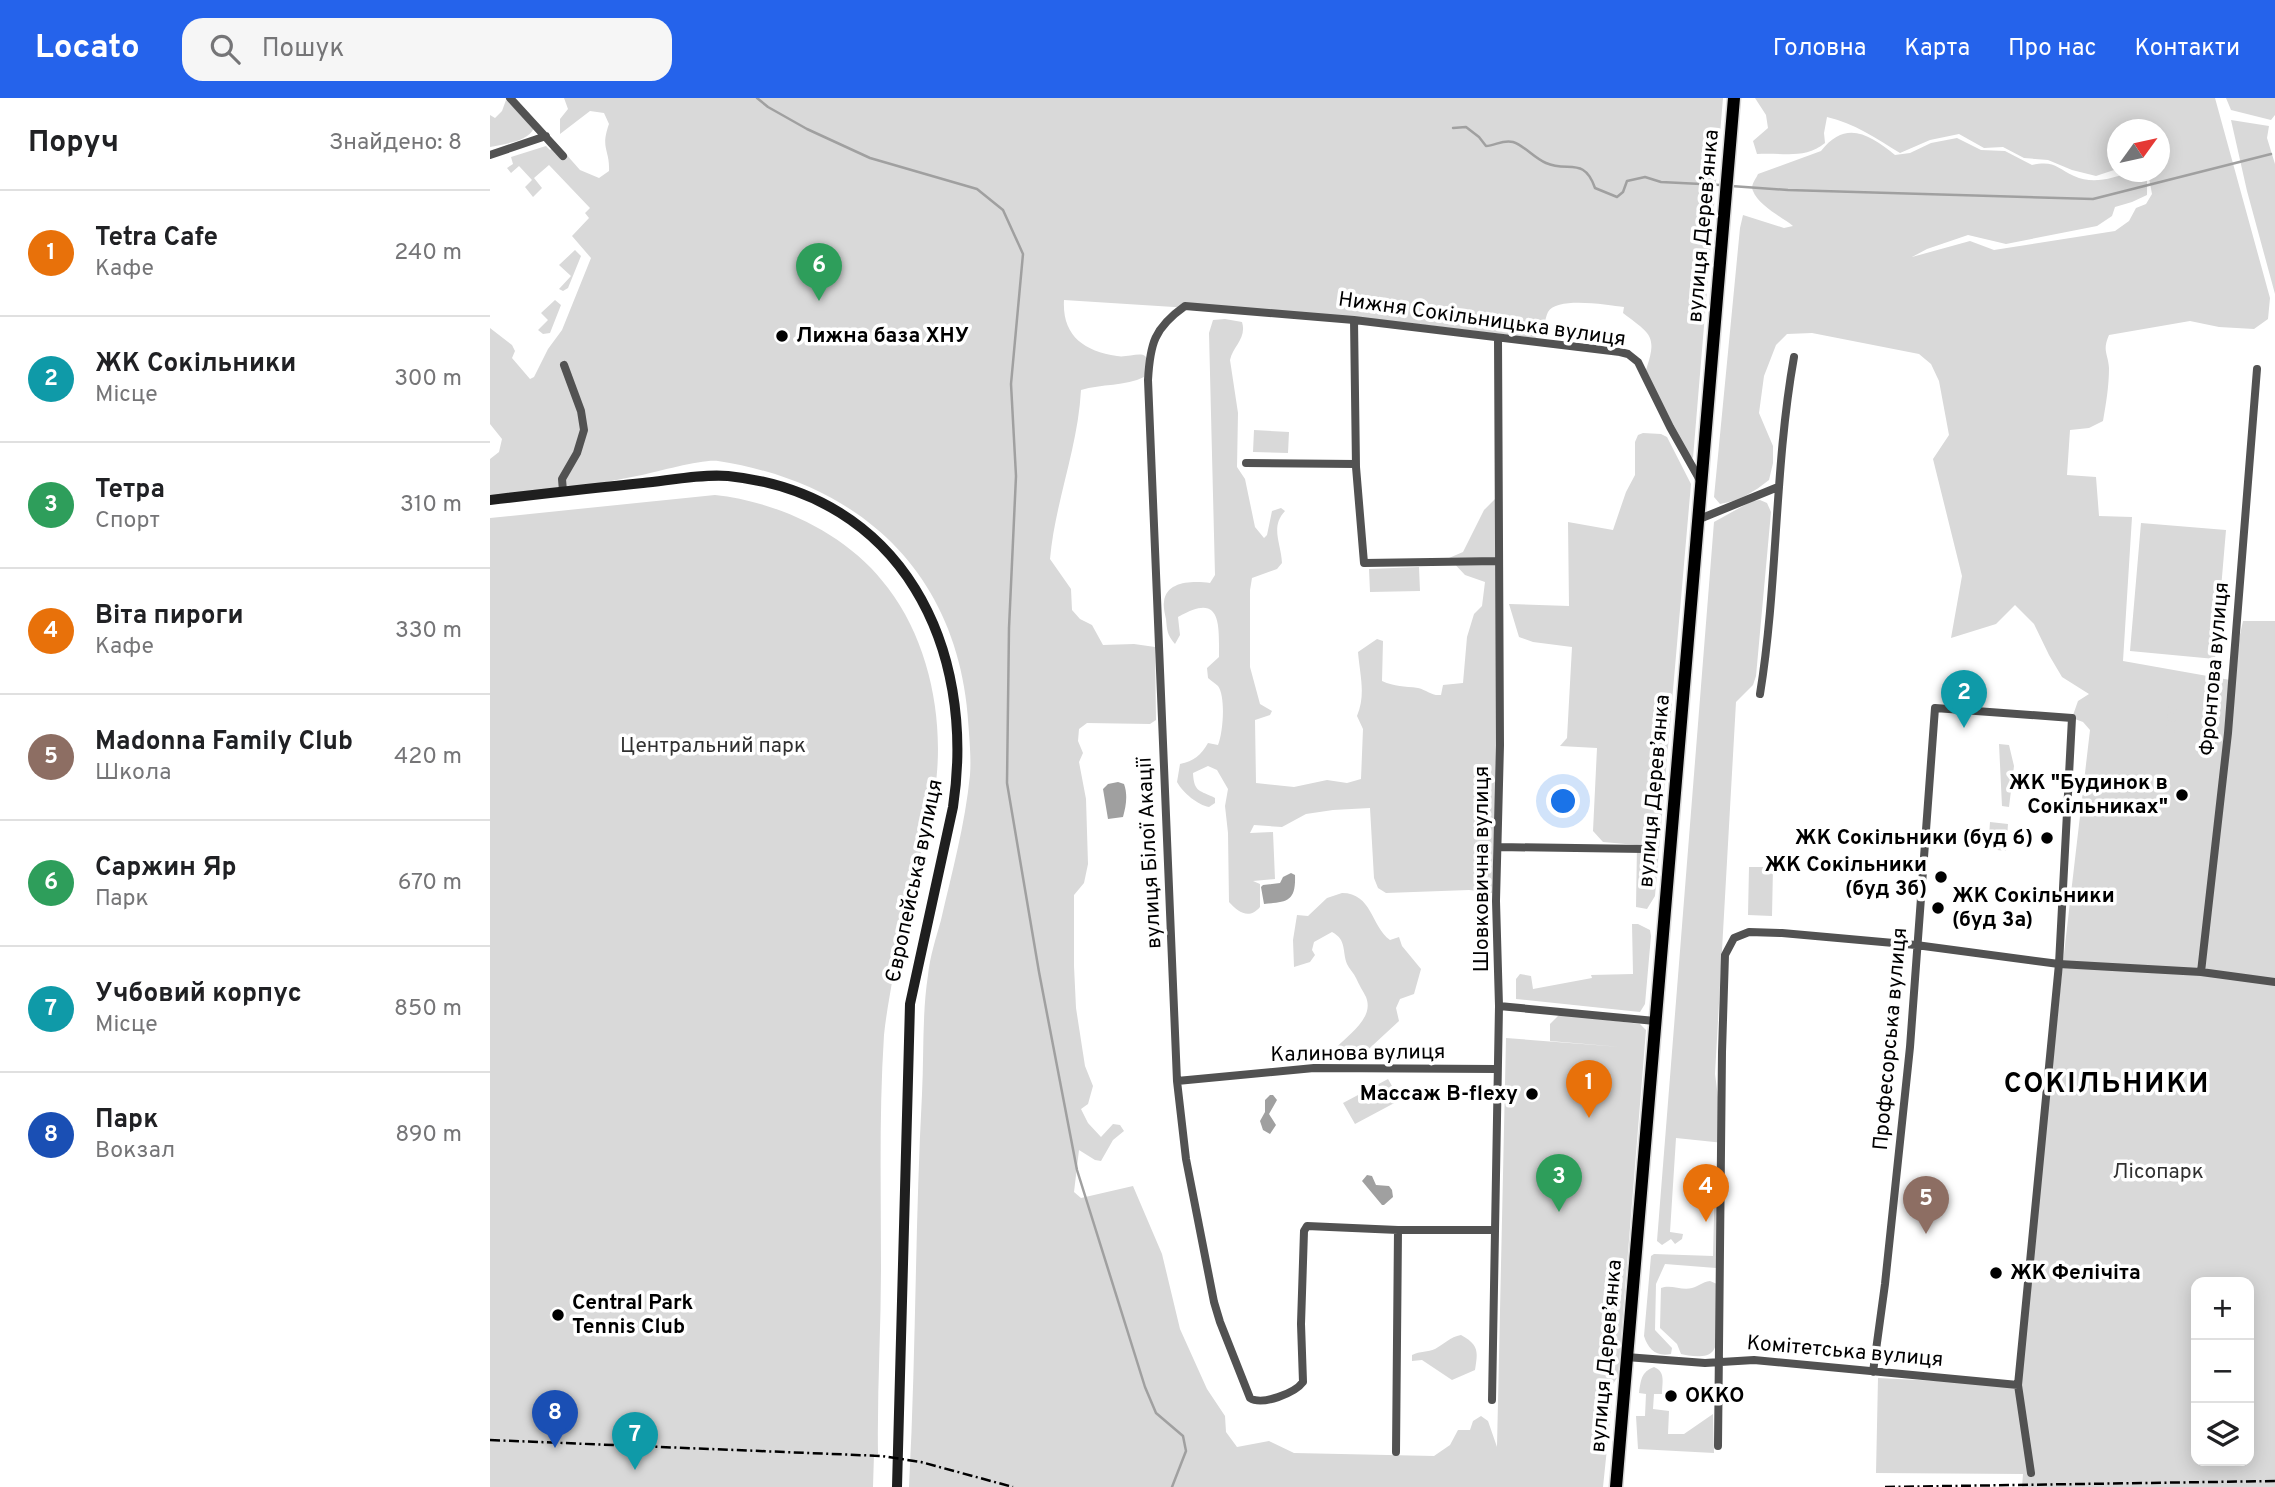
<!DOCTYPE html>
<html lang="uk">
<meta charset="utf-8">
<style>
body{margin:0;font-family:Overpass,sans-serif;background:#f6f6f6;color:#202124}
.controls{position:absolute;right:21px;bottom:21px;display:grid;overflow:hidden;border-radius:14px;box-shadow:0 4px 18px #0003}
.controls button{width:63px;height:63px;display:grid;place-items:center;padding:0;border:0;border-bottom:2px solid #e0e0e0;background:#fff;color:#202124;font:35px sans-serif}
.compass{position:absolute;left:1617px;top:21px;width:63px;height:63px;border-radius:50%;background:#fff;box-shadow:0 4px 18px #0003;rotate:57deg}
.you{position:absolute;left:1074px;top:704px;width:24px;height:24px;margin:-18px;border:5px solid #fff;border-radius:50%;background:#1a73e8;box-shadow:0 0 0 10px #1a73e833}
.badge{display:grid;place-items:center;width:46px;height:46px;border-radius:50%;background:#2563eb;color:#fff;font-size:23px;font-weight:700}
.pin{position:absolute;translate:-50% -58px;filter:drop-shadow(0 2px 4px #0008)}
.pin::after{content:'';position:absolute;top:37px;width:24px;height:21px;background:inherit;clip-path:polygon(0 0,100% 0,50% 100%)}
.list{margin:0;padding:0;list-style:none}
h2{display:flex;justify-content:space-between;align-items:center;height:91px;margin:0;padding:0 28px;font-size:30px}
h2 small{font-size:23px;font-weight:400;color:#757577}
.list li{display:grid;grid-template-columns:46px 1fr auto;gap:21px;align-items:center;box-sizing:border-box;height:126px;padding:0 28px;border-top:2px solid #e0e0e0}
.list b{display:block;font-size:26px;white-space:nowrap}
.list p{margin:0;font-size:23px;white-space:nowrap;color:#757577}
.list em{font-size:23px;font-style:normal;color:#757577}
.icon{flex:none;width:38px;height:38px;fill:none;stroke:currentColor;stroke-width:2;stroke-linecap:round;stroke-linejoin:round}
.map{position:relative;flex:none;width:1785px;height:1389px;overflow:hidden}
header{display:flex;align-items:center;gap:42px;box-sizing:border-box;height:98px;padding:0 35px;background:#2563eb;color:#fff}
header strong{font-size:33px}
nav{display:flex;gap:38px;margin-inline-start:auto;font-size:24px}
.search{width:490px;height:63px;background:#f6f6f6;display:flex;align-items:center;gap:18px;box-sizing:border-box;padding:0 24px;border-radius:21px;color:#757577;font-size:26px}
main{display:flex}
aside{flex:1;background:#fff}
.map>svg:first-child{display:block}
.green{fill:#d9d9d9;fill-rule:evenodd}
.water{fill:#a0a0a0}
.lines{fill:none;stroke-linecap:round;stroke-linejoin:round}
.stream{stroke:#a0a0a0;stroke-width:2.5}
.street-tunnel{stroke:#d9d9d9;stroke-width:8;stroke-dasharray:8 4;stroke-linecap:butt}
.primary-casing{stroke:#dbdbdb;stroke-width:15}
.street{stroke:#525252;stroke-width:8}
.secondary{stroke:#1f1f1f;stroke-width:10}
.primary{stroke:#000;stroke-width:12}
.rail{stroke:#000;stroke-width:2.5;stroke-dasharray:10 3.5 2 3.5;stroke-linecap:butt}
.poi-dot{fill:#000;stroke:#fff;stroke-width:2.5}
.labels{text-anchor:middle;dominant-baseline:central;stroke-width:7;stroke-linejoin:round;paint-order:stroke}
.street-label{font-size:21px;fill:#000;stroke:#fff}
.poi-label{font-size:21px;font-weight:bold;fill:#000;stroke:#fff;text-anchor:start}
.park-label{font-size:21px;fill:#303030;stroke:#fff}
.district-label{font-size:28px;font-weight:bold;letter-spacing:2px;fill:#000;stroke:#fff}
</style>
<header>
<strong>Locato</strong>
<div class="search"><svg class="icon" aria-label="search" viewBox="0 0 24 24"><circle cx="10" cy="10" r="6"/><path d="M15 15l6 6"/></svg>Пошук</div>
<nav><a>Головна</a><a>Карта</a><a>Про нас</a><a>Контакти</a></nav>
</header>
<main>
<aside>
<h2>Поруч<small>Знайдено: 8</small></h2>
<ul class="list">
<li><span class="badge" style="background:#e8710a">1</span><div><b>Tetra Cafe</b><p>Кафе</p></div><em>240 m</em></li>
<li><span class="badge" style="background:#0f9aa8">2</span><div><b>ЖК Сокільники</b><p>Місце</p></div><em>300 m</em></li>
<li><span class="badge" style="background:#2e9e5b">3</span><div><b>Тетра</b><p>Спорт</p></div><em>310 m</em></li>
<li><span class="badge" style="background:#e8710a">4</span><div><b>Віта пироги</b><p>Кафе</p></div><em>330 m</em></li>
<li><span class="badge" style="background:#8d6e63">5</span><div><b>Madonna Family Club</b><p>Школа</p></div><em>420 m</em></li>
<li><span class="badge" style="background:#2e9e5b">6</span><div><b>Саржин Яр</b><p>Парк</p></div><em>670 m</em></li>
<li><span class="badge" style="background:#0f9aa8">7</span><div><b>Учбовий корпус</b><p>Місце</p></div><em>850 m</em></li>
<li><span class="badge" style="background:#1a4fb4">8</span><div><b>Парк</b><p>Вокзал</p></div><em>890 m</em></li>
</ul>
</aside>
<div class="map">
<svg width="1785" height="1389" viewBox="0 0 1785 1389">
<rect width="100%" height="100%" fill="#fff"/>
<path class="green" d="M 74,0 L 1233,0 L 1203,360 L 1197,357 L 1156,272 C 1168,237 1160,236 1133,215 L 1134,209 C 1118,207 1067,198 1058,214 C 1055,220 1054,230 1053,236 L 1045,240 L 901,223 L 574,202 C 572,237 593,253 627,258 C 642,261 666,244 654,279 C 636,288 611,286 591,292 C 588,350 565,404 560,461 L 581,491 L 582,512 L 590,521 L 602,527 L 613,547 L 644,546 L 665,549 L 666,622 L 660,626 L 597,625 L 589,631 L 588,643 L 593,655 L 589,664 L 596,701 L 598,766 L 594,785 L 584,797 L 584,868 L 586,910 L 595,968 L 603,988 L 598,1006 L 591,1011 L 598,1025 L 611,1039 L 623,1026 L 630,1027 L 634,1033 L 623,1042 L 611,1063 L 605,1062 L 589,1052 L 584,1094 L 591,1100 L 643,1088 L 672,1156 L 690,1231 L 717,1291 L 735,1318 L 736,1334 L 747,1349 L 779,1343 L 804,1355 L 944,1358 L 960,1347 L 968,1332 L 980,1332 L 983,1323 L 991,1318 L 998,1323 L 1007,1349 L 1016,940 L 1131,949 L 1060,943 L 1060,926 L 1070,916 L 1150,926 L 1156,932 L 1128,1278 L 1123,1286 L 1116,1288 L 1115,1299 L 1122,1302 L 1113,1389 L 419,1389 C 426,1258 425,1127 432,996 C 434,957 432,916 438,877 C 440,858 446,840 451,822 C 462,774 475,727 480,677 C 481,663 480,649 479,635 C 473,482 377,386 228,363 C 213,361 170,373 152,377 C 102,387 52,396 0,402 L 0,361 L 9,354 L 12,341 L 0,326 L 0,230 L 22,247 L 25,253 L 22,260 L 40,281 L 44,279 L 58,251 L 72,232 L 101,160 L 82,138 L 99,120 L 95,115 L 100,110 L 59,67 L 44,80 L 52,90 L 43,99 L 35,89 L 42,82 L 29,68 L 21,75 L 17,70 L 23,66 L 21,59 L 56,48 L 60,52 L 67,46 L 90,72 L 109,80 L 119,73 C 120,51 110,51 119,26 L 114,15 L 100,13 L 70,36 L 70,21 L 78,11 Z
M 1265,0 L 1725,0 L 1780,200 L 1778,221 L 1764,231 L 1729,229 L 1700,223 L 1619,237 C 1612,253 1618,255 1619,270 C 1619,288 1616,306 1613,323 L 1599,330 L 1580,332 L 1577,377 L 1606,379 L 1609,418 L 1642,419 L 1633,563 L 1740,582 L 1753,523 L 1785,523 L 1785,1389 L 1532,1389 L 1533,1376 L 1386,1375 L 1388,1280 L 1528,1287 L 1575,847 L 1600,632 L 1593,624 L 1582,620 L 1588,603 L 1599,596 L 1572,579 L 1559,557 L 1544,526 L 1525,507 L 1506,526 L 1461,540 L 1472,478 L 1443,361 L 1459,337 L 1449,283 L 1441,266 L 1429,256 L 1322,235 L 1297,236 L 1286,247 L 1274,278 L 1269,315 L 1283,348 L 1283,365 L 1279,382 C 1264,394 1249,403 1230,406 L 1224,399 L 1250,130 L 1253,117 L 1294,130 L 1303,128 C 1293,120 1268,107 1263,93 C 1260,87 1266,81 1268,76 L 1331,53 C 1356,21 1380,37 1405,57 L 1420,55 L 1441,45 L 1467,40 L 1491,52 L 1515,53 L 1542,67 C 1564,62 1567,70 1584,78 C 1603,87 1623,80 1641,74 L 1657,82 L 1657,97 L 1642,104 L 1625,109 L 1622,118 L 1607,128 L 1516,146 L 1478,137 L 1437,151 L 1422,159 L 1480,143 L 1504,152 L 1625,133 L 1639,123 L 1646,110 L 1656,106 L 1662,96 L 1659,80 L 1651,74 L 1670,74 L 1670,32 L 1628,32 L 1627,71 L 1606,78 L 1582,72 L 1558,62 L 1534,60 L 1513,49 L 1494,50 L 1469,36 L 1440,42 L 1410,55 C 1387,41 1364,25 1337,19 L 1334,35 L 1335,45 C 1314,62 1292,54 1267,56 L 1263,43 L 1278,30 L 1276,17 ZM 1706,1184 L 1759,1184 L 1759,1363 L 1706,1363 Z
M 1736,0 L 1785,0 L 1785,17 L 1781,22 L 1741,12 Z
M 16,2 L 44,30 C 38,44 13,46 0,49 L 0,17 L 5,20 L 12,13 Z
M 1741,22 L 1779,28 L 1777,40 L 1785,66 L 1785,196 L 1757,93 Z
M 85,152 L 91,158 L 78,190 L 73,193 L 69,191 L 81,178 L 69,167 Z
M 65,202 L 71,207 L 60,235 L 53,236 L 48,232 L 58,222 L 51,215 Z
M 735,221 L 752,224 C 757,240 743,248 740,262 L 748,315 L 747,369 L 755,381 L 765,429 L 774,440 L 777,437 L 782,413 L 791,410 L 795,413 C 780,429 791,445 792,465 L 787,471 L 762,480 L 760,492 L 760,569 L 770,606 L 782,613 L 780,617 L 765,622 L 766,685 L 804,689 L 837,682 L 857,685 L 871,681 L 873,631 L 867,618 C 876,596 870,578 868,554 L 887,541 L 893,543 L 892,583 C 905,589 914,588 928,590 C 937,592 941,598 951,597 L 953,587 L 973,585 L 977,539 L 984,516 L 992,508 L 995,484 L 975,477 L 959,460 L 973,454 L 994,412 L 1005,401 L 1008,621 L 1002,795 L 979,792 L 896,795 L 888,790 L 884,780 L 880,710 L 843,712 L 816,716 L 792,729 L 764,727 L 760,735 L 783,734 L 785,781 L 763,783 L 770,786 L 770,809 C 759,822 748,814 739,804 L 738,735 L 735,708 L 738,691 L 727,672 L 718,668 L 703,675 C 704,695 710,692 725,700 L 725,705 L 719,709 C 708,707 693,695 687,684 L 690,666 C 704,663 711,657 718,645 L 728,647 C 733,635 736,599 728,588 C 725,585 721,583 718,580 L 717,570 L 729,559 C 729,526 732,493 688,519 L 690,537 L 685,546 C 677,537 677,532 676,521 C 675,516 673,509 674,504 C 676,482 705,483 720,485 L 725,477 L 719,235 L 723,222 Z
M 764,332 L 799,334 L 798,355 L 763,354 Z
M 1153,335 L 1171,336 L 1177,339 L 1201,386 L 1165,798 L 1157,811 L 1146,809 L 1147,747 L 1113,744 L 1103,733 L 1107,650 L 1070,648 L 1077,640 L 1082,549 L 1043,544 L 1029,539 L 1019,506 L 1079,508 L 1078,424 L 1123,432 L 1136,394 L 1145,377 L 1145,344 L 1148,337 Z
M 225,397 C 290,404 359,437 398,490 C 440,545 455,624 445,692 C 438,737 423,780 412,824 C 407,841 406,860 403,878 C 400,897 396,917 394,937 C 389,1014 391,1093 391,1171 C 391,1232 387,1294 388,1356 L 384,1356 L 383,1389 L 0,1389 L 0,420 Z
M 1270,402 L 1277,405 L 1281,414 L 1266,578 L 1263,587 L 1246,604 L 1225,976 L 1234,1045 L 1186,1040 L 1180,1134 L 1193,1136 L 1192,1141 L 1185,1146 L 1181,1141 L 1172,1147 L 1167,1143 L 1224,424 L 1262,403 Z
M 1651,425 L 1736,432 L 1725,561 L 1640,553 Z
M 929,469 L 930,493 L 880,494 L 879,471 Z
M 1509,646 L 1519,647 L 1524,668 L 1519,709 L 1512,708 Z
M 1500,724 L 1518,726 L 1516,753 L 1498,751 Z
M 1259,769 L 1283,769 L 1282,818 L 1258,817 Z
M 852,795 C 882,795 881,828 900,842 L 909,839 L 912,848 L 931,871 L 924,896 L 910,901 L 906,910 L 909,923 L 869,960 L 852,958 L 844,952 C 856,938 885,921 876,899 C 873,893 869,887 866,880 C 864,875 859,871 857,866 C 852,853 857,842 842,834 L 824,844 L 822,852 L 825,857 L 820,864 L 804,869 L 803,842 L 807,817 L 818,818 L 837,800 Z
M 1142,826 L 1148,826 L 1160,832 L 1161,838 L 1155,906 L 1150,914 L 1026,901 L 1026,881 L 1030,876 L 1041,878 L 1043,891 L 1102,880 L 1101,877 L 1143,876 Z
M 898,981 L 910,1002 L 865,1026 L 853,1005 Z
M 1225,1080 L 1230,1081 L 1226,1170 L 1175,1166 L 1166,1186 L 1165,1232 L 1182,1250 L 1181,1256 C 1166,1259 1158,1251 1154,1238 L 1161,1158 L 1164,1156 L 1223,1158 Z
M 1220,1183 L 1227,1186 C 1227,1201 1232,1241 1223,1253 C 1217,1261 1199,1258 1191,1256 L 1187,1246 L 1170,1230 L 1171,1190 C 1181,1186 1192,1193 1202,1190 C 1209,1188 1212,1184 1220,1183 Z
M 971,1237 C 989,1247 988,1253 985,1272 L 962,1282 L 932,1262 L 922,1263 L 922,1257 C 930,1253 938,1254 945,1251 C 954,1246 960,1239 971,1237 Z
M 1164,1269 C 1176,1274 1172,1284 1172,1296 L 1164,1296 L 1163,1311 L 1179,1313 L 1178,1336 L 1194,1336 L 1223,1316 L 1224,1355 L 1148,1351 L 1146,1318 L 1155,1318 L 1156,1296 L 1149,1295 C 1151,1282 1151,1274 1164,1269 Z"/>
<path class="water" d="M 628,684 L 634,686 C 638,697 636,708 633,719 L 618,721 L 613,691 L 618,686 Z
M 801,775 L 805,777 C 806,804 797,804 774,806 L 771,789 L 773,787 L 790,785 L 793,779 Z
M 780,997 L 783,997 L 787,1002 L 779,1016 L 786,1027 L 780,1036 L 773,1032 L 770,1023 L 775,1014 L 775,1002 Z
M 877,1077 L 882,1078 L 886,1087 L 899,1088 L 902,1092 L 903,1099 L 894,1107 L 892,1107 L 872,1083 Z"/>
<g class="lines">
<path class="stream" d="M 267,0 L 278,9 L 317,31 L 380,60 L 487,91 L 513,112 L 533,156 L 521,286 L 526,378 L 519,530 L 517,685 L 549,874 L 587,1072 L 655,1289 L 666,1315 L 693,1338 L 696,1353 L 682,1389
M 963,30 L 976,29 L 989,39 L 996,48 C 1005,48 1013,41 1023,44 C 1035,48 1044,60 1056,65 C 1078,75 1094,58 1105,90 L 1127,99 L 1133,94 L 1137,83 L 1155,79 L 1171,84 L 1231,87
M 1241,88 L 1298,92 L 1603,101 L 1781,56"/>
<path class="street-tunnel" d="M 1680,635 L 1683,606"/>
<g class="primary-casing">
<path id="primary" d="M 1126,1389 L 1244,0"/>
</g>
<path class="street" d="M 20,0 L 73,58
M 0,57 L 56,38
M 864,222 L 866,369 L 874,465 L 1009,463
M 756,365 L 866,366
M 73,393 L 72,381 L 87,355 L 94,332 L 91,313 L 74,267
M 1207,422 L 1288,389
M 1270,596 C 1288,485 1284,371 1304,259
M 1008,749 L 1155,751
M 1711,874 L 1738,635 L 1767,271
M 1009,908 L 1165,923
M 687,983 L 824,970 L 1007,971
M 1004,1132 L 908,1132 L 817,1128 L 814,1133 L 811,1226 L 813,1284 C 805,1295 772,1308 760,1300 L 730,1224 L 724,1204 L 696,1061 L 687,983 L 658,282 C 660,246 664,230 695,208 L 864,222 L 1130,254 L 1138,256 L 1148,264 L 1180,329 L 1211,384
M 1136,1259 L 1215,1265 L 1264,1262 L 1528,1287
M 1383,1274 L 1395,1186 L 1420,949 L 1445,610 L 1582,620 L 1569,866 L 1528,1287 L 1541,1375
M 1002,1302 L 1009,908 L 1006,803 L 1010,647 L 1008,240
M 1228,1348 L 1232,954 L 1235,857 L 1244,840 L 1259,834 L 1292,835 L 1426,847 L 1569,866 L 1711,874 L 1785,884
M 906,1354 L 908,1132"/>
<path class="secondary" d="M 0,402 C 51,396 102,390 153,385 C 181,382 211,376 238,378 C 412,396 487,549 463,709 L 420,906 L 407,1389"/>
<use href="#primary" class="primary"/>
<path class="rail" d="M 0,1342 L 392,1358 L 431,1364 L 523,1389
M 1395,1389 L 1785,1383"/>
</g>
<g class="poi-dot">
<circle cx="292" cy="238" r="7"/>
<circle cx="1692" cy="697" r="7"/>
<circle cx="1557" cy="740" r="7"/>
<circle cx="1451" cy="779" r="7"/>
<circle cx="1448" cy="810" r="7"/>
<circle cx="1042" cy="996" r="7"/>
<circle cx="1506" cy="1175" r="7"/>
<circle cx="68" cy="1217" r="7"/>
<circle cx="1181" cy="1298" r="7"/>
</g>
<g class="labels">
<g class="street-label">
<text transform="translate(1214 128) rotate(-85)">вулиця Дерев’янка</text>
<text transform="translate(992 222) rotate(8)">Нижня Сокільницька вулиця</text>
<text transform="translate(1725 571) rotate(-85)">Фронтова вулиця</text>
<text transform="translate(1165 693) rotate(-85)">вулиця Дерев’янка</text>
<text transform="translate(660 755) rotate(-93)">вулиця Білої Акації</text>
<text transform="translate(992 771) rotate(-90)">Шовковична вулиця</text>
<text transform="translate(425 783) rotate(-78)">Європейська вулиця</text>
<text transform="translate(1401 941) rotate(-85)">Професорська вулиця</text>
<text transform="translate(868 956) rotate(-1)">Калинова вулиця</text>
<text transform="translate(1355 1254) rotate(5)">Комітетська вулиця</text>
<text transform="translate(1117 1258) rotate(-85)">вулиця Дерев’янка</text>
</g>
<g class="poi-label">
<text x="306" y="238">Лижна база ХНУ</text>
<text x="1678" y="685" text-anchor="end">ЖК "Будинок в<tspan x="1678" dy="24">Сокільниках"</tspan></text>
<text x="1543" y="740" text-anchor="end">ЖК Сокільники (буд 6)</text>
<text x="1437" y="767" text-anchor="end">ЖК Сокільники<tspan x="1437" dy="24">(буд 3б)</tspan></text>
<text x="1462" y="798">ЖК Сокільники<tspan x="1462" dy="24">(буд 3а)</tspan></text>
<text x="1028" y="996" text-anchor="end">Массаж B-flexy</text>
<text x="1520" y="1175">ЖК Фелічіта</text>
<text x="82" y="1205">Central Park<tspan x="82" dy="24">Tennis Club</tspan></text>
<text x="1195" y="1298">ОККО</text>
</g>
<g class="park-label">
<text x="223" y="648">Центральний парк</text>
<text x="1668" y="1074">Лісопарк</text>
</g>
<g class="district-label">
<text x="1617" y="987">СОКІЛЬНИКИ</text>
</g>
</g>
</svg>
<div class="controls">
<button>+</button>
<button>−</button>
<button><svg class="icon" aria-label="layers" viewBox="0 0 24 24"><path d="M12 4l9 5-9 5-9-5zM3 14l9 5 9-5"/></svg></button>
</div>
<svg class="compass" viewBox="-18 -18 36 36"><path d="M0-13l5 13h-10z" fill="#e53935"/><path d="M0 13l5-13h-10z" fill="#757577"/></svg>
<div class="you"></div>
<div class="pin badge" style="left:1099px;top:1020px;background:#e8710a">1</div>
<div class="pin badge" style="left:1474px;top:630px;background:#0f9aa8">2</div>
<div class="pin badge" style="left:1069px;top:1114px;background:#2e9e5b">3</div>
<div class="pin badge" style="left:1216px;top:1124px;background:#e8710a">4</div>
<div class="pin badge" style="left:1436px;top:1136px;background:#8d6e63">5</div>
<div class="pin badge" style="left:329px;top:203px;background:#2e9e5b">6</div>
<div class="pin badge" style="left:145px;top:1372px;background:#0f9aa8">7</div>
<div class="pin badge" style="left:65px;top:1350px;background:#1a4fb4">8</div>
</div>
</main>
